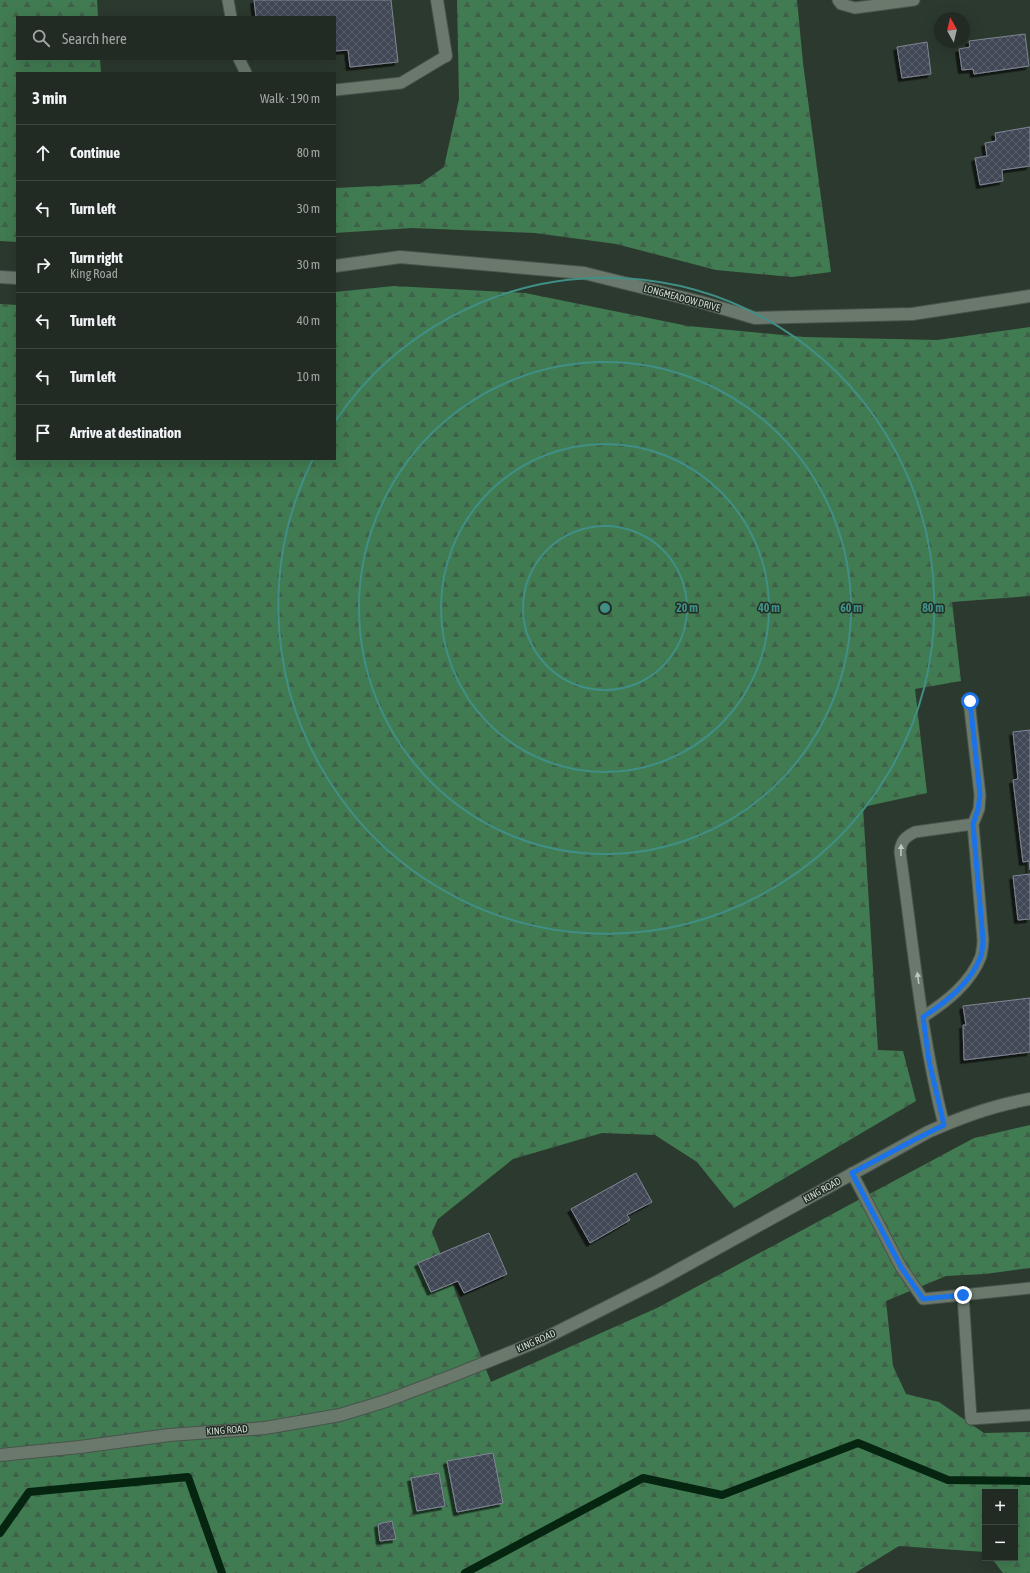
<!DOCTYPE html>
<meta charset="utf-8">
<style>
body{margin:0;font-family:"Asap Condensed",sans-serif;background:#2d3730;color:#f1f3f6}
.controls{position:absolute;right:12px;bottom:12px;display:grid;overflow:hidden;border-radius:0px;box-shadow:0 4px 16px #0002}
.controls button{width:36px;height:36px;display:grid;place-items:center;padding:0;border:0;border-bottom:1px solid #3e4741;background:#212b23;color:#f1f3f6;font:20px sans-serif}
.compass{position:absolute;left:934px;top:12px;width:36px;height:36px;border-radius:50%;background:#212b23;box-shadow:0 4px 16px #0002;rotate:352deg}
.stop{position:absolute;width:12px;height:12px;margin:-9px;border:3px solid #1a73e8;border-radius:50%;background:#fff}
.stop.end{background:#1a73e8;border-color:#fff;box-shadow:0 1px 4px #0008}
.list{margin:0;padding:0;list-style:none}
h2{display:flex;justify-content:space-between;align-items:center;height:52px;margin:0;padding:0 16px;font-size:17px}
h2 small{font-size:13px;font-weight:400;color:#a2a7a6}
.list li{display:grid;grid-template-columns:26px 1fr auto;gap:12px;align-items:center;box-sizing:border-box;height:56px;padding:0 16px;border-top:1px solid #3e4741}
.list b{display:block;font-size:15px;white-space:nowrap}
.list p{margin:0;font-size:13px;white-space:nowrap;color:#a2a7a6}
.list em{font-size:13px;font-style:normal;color:#a2a7a6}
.icon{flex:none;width:22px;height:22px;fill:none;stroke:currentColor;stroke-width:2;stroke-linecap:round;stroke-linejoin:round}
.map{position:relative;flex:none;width:1030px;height:1573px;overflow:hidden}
.search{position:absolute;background:#212b23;box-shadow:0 4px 16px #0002;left:16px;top:16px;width:320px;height:44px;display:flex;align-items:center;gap:10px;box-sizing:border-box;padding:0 14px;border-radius:0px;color:#a2a7a6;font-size:15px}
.panel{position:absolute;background:#212b23;box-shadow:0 4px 16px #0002;left:16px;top:72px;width:320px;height:388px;border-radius:0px}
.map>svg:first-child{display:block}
.forest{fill:url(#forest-firs)}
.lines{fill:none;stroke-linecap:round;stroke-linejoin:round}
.stream{stroke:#062510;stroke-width:8}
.building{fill:url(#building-cross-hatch);stroke:#818696;filter:url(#shadow)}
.lane-casing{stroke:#49544c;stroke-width:13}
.street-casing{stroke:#49544c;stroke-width:14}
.lane{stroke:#6b796d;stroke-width:11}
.street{stroke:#6b796d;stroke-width:12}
.oneway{fill:#bdc6bf}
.route{stroke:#1a73e8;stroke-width:5}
.ring{fill:none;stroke:#408f87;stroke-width:2}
.labels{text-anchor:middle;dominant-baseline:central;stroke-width:3;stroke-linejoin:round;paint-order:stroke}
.street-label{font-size:10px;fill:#d1d9d3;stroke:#222e25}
.centre{fill:#408f87;stroke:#222e25;stroke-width:2}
.ring-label{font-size:12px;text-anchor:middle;font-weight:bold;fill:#408f87;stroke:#222e25;stroke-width:3;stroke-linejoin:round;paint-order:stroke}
</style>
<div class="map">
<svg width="1030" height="1573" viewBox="0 0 1030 1573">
<defs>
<pattern id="forest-firs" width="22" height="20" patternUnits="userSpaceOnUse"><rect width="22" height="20" fill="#417b51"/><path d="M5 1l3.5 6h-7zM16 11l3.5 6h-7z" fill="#406149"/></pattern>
<pattern id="building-cross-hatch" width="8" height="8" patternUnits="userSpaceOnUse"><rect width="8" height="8" fill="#414654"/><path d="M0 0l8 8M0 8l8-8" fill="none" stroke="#5b606c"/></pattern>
<filter id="shadow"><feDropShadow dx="-3.5" dy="3.5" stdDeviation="0" flood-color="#0009"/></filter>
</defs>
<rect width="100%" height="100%" fill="#2c392f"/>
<path class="forest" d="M 0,0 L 97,0 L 98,17 L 17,17 L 17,59 L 100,59 L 101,73 L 17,73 L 17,242 L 0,241 Z
M 457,0 L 797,0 L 803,63 L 831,272 L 792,277 L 716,270 L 616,244 L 535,233 L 412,228 L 335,233 L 335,188 L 420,184 L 444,167 L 459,99 Z
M 394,286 L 525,293 L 688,326 L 804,337 L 937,340 L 1030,327 L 1030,596 L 952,602 L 961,681 L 915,689 L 927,793 L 863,807 L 878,1050 L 903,1051 L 916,1101 L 734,1208 L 697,1162 L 655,1135 L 602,1133 L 513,1159 L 438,1219 L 432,1232 L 491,1382 L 657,1308 L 974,1138 L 1030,1125 L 1030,1268 L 985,1274 L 946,1276 L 886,1301 L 893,1366 L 906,1394 L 939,1402 L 984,1433 L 1030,1432 L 1030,1573 L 1003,1573 L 991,1558 L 1015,1558 L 1015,1492 L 985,1492 L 985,1552 L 899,1546 L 855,1573 L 0,1573 L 0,304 L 17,305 L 17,459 L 335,459 L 335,292 Z"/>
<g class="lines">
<path class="stream" d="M 0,1533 L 29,1492 L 188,1477 L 222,1573
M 465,1573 L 643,1478 L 722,1495 L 858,1443 L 948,1480 L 1030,1481"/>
</g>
<path class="building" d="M 254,0 L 391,0 L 398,62 L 350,67 L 348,50 L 335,51 L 335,17 L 256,17 Z
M 1025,34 L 1029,66 L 974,74 L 973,69 L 962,70 L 959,49 L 970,47 L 969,41 Z
M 927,42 L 931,74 L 902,78 L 897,47 Z
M 1030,127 L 1030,166 L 1002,170 L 1003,181 L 980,185 L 975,158 L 987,156 L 985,143 L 996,141 L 995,133 Z
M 1030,730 L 1030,870 L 1029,861 L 1023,862 L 1013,780 L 1018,779 L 1013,732 Z
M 1030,874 L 1030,919 L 1018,920 L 1013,876 Z
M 1030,998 L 1030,1052 L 964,1060 L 963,1025 L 966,1025 L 963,1006 Z
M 636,1173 L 652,1202 L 627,1215 L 630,1220 L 590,1243 L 571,1209 Z
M 489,1233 L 507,1274 L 464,1293 L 458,1281 L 431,1292 L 418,1263 Z
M 493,1453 L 503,1503 L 457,1512 L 447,1461 Z
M 439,1473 L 445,1506 L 417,1511 L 411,1478 Z
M 392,1521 L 396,1539 L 380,1541 L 378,1524 Z"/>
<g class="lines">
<g class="lane-casing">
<path id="lane" d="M 228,0 L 231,17
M 838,0 L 841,4 L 855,8 L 914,0
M 239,59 L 246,73
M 335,90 L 401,83 L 446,56
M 923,1017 C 946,1002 971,983 981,956 C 982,951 983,945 983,940 L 973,824 L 979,809 L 980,795 L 969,701
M 944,1125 C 921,1036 913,943 900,852 C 901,841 905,837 915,832 L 973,824
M 852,1173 L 901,1267 L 923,1299 L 1030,1288
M 963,1295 L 971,1419 L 1030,1415"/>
</g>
<g class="street-casing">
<path id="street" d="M 437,0 L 446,56
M 335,266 L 400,257 L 584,273 L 701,302 L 755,318 L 912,314 L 1030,296
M 0,277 L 17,278
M 0,1455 L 80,1447 L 169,1435 L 265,1428 L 340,1415 L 386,1401 L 457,1374 L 541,1340 L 593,1314 L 658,1281 L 928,1132 C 961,1117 994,1105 1030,1099"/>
</g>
<use href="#lane" class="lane"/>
<use href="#street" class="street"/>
</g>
<defs><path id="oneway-solid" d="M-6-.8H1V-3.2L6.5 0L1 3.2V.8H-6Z"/></defs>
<g class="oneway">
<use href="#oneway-solid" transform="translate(901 850) rotate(-89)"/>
<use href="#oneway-solid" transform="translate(918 978) rotate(-98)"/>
</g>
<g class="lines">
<path class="route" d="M 963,1295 L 923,1299 L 901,1267 L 852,1173 L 914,1140 L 944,1125 L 929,1061 L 923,1017 C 946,1002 971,983 981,956 C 982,951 983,945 983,940 L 973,824 L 978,809 L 980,795 L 970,701"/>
</g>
<g class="ring">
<circle cx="605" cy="608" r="82"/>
<circle cx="605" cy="608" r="164"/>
<circle cx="605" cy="608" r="246"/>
<path d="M336 420A328 328 0 1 1 313 459"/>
</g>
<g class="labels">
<g class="street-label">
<text transform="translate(682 298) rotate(15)">LONGMEADOW DRIVE</text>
<text transform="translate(822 1190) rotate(-29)">KING ROAD</text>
<text transform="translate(536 1341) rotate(-24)">KING ROAD</text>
<text transform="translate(227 1430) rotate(-4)">KING ROAD</text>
</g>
</g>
<circle cx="605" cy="608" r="6" class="centre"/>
<g class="ring-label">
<text x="687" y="612">20 m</text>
<text x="769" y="612">40 m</text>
<text x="851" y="612">60 m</text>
<text x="933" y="612">80 m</text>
</g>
</svg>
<div class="controls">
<button>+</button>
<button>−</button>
</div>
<svg class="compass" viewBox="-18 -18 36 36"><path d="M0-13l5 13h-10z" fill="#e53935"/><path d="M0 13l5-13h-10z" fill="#a2a7a6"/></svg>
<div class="stop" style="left:970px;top:701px"></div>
<div class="stop end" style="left:963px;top:1295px"></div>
<div class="search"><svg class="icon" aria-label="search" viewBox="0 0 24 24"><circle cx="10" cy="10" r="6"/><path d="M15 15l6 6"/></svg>Search here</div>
<section class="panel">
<h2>3 min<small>Walk · 190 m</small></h2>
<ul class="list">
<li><svg class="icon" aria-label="ahead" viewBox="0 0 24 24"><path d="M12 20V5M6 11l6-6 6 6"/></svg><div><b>Continue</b></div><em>80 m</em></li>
<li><svg class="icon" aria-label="left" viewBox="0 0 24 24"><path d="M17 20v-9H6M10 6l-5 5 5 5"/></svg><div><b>Turn left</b></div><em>30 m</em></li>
<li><svg class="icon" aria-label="right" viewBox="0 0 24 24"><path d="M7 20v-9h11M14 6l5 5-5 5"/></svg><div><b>Turn right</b><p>King Road</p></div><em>30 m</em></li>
<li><svg class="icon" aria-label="left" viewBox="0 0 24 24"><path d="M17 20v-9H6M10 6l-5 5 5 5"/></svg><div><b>Turn left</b></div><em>40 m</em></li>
<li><svg class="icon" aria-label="left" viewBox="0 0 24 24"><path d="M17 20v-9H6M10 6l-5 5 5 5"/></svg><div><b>Turn left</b></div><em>10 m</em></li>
<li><svg class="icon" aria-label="arrive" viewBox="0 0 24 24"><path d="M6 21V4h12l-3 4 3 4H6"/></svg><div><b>Arrive at destination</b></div></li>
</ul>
</section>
</div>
